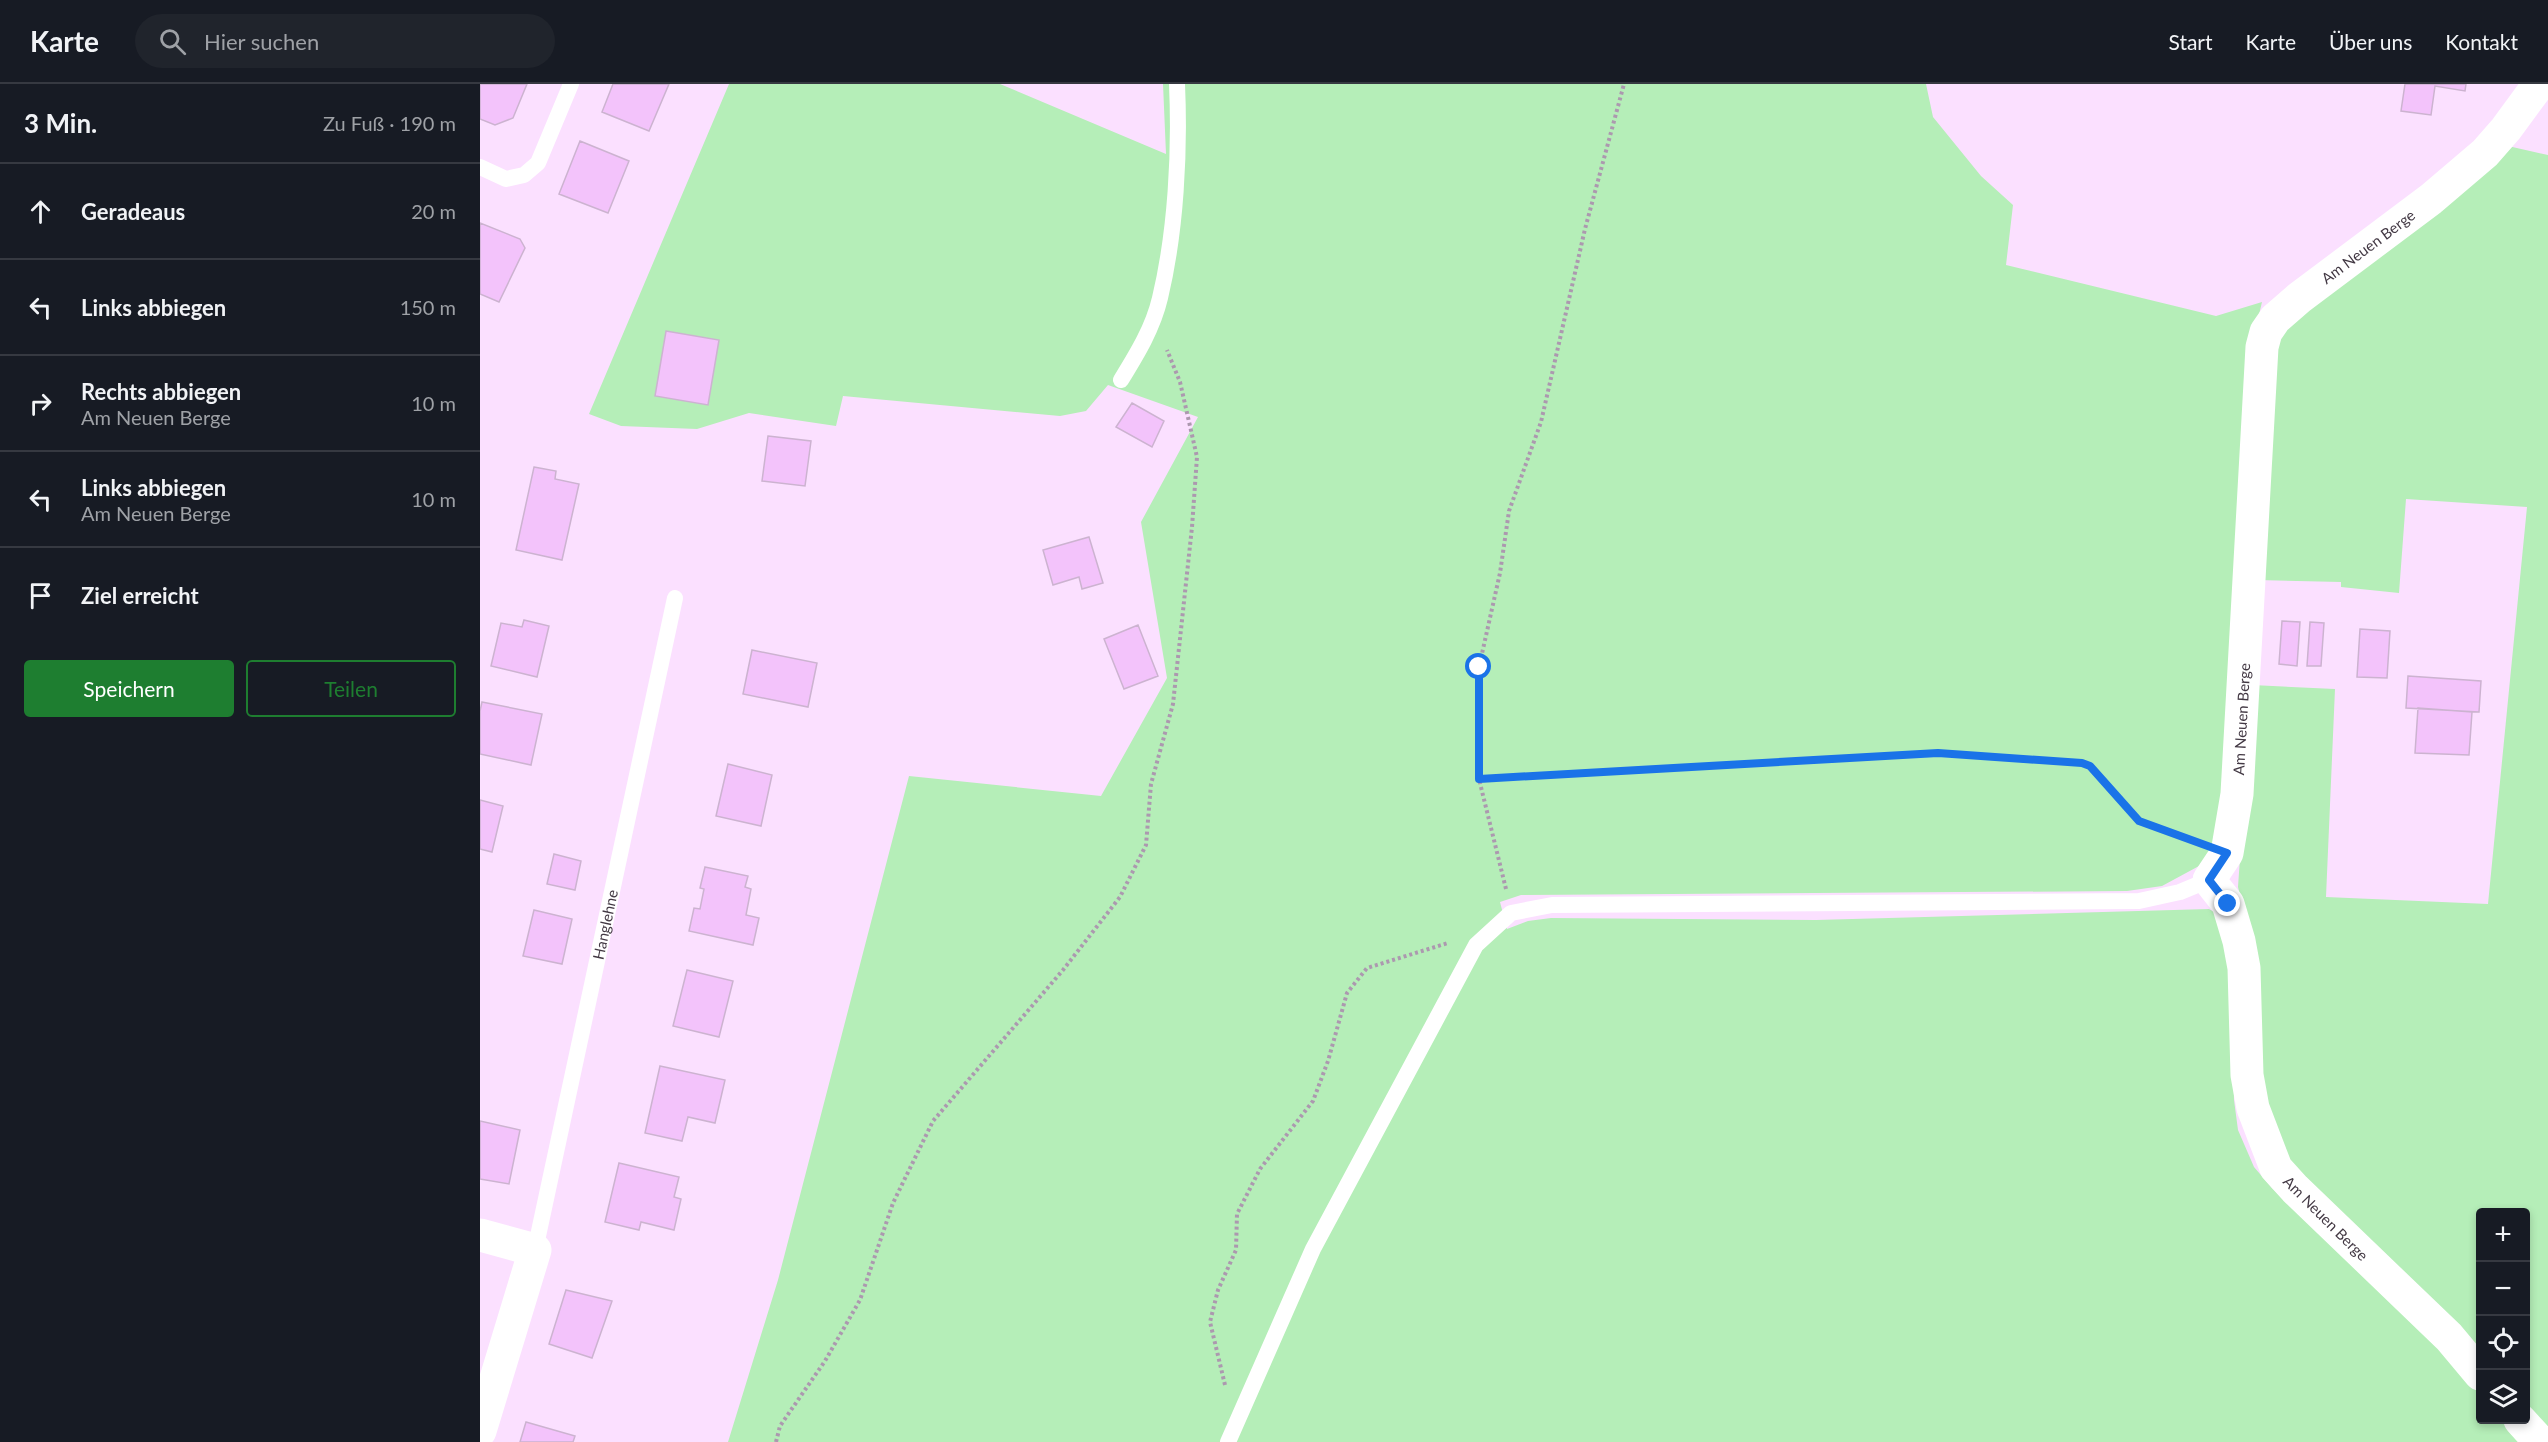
<!DOCTYPE html>
<html lang="de">
<meta charset="utf-8">
<style>
body{margin:0;font-family:Lato,sans-serif;background:#20242c;color:#f1f3f6}
.controls{position:absolute;right:18px;bottom:18px;display:grid;overflow:hidden;border-radius:6px;box-shadow:0 3px 9px #0003}
.controls button{width:54px;height:54px;display:grid;place-items:center;padding:0;border:0;border-bottom:2px solid #363941;background:#171b24;color:#f1f3f6;font:30px sans-serif}
.stop{position:absolute;width:18px;height:18px;margin:-14px;border:4px solid #1a73e8;border-radius:50%;background:#fff}
.stop.end{background:#1a73e8;border-color:#fff;box-shadow:0 2px 6px #0008}
.list{margin:0;padding:0;list-style:none}
h2{display:flex;justify-content:space-between;align-items:center;height:78px;margin:0;padding:0 24px;font-size:26px}
h2 small{font-size:20px;font-weight:400;color:#9ea1a6}
.list li{display:grid;grid-template-columns:39px 1fr auto;gap:18px;align-items:center;box-sizing:border-box;height:96px;padding:0 24px;border-top:2px solid #363941}
.list b{display:block;font-size:22px;white-space:nowrap}
.list p{margin:0;font-size:20px;white-space:nowrap;color:#9ea1a6}
.list em{font-size:20px;font-style:normal;color:#9ea1a6}
.actions{display:flex;gap:12px;padding:18px 24px}
.actions a{flex:1;padding:14px 0;border:2px solid #1e7e30;border-radius:6px;text-align:center;font-size:21px;color:#1e7e30}
.actions .main{background:#1e7e30;color:#fff}
.icon{flex:none;width:33px;height:33px;fill:none;stroke:currentColor;stroke-width:2;stroke-linecap:round;stroke-linejoin:round}
.map{position:relative;flex:none;width:2068px;height:1358px;overflow:hidden}
header{display:flex;align-items:center;gap:36px;box-sizing:border-box;height:84px;padding:0 30px;background:#171b24;border-bottom:2px solid #363941}
header strong{font-size:28px}
nav{display:flex;gap:33px;margin-inline-start:auto;font-size:21px}
.search{width:420px;height:54px;background:#20242c;display:flex;align-items:center;gap:15px;box-sizing:border-box;padding:0 21px;border-radius:33px;color:#9ea1a6;font-size:22px}
main{display:flex}
aside{flex:1;background:#171b24}
.map>svg:first-child{display:block}
.green{fill:#b5eeb8}
.building{fill:#f3c3fb;stroke:#ccb3d0;stroke-width:1.5}
.lines{fill:none;stroke-linecap:round;stroke-linejoin:round}
.path{stroke:#ac98af;stroke-width:4;stroke-dasharray:3 3;stroke-linecap:butt}
.lane{stroke:#fff;stroke-width:16}
.street{stroke:#fff;stroke-width:33}
.route{stroke:#1a73e8;stroke-width:8}
.labels{text-anchor:middle;dominant-baseline:central;stroke-width:5;stroke-linejoin:round;paint-order:stroke}
.street-label{font-size:15px;fill:#423843;stroke:#fff}
</style>
<header>
<strong>Karte</strong>
<div class="search"><svg class="icon" aria-label="search" viewBox="0 0 24 24"><circle cx="10" cy="10" r="6"/><path d="M15 15l6 6"/></svg>Hier suchen</div>
<nav><a>Start</a><a>Karte</a><a>Über uns</a><a>Kontakt</a></nav>
</header>
<main>
<aside>
<h2>3 Min.<small>Zu Fuß · 190 m</small></h2>
<ul class="list">
<li><svg class="icon" aria-label="ahead" viewBox="0 0 24 24"><path d="M12 20V5M6 11l6-6 6 6"/></svg><div><b>Geradeaus</b></div><em>20 m</em></li>
<li><svg class="icon" aria-label="left" viewBox="0 0 24 24"><path d="M17 20v-9H6M10 6l-5 5 5 5"/></svg><div><b>Links abbiegen</b></div><em>150 m</em></li>
<li><svg class="icon" aria-label="right" viewBox="0 0 24 24"><path d="M7 20v-9h11M14 6l5 5-5 5"/></svg><div><b>Rechts abbiegen</b><p>Am Neuen Berge</p></div><em>10 m</em></li>
<li><svg class="icon" aria-label="left" viewBox="0 0 24 24"><path d="M17 20v-9H6M10 6l-5 5 5 5"/></svg><div><b>Links abbiegen</b><p>Am Neuen Berge</p></div><em>10 m</em></li>
<li><svg class="icon" aria-label="arrive" viewBox="0 0 24 24"><path d="M6 21V4h12l-3 4 3 4H6"/></svg><div><b>Ziel erreicht</b></div></li>
</ul>
<div class="actions"><a class="main">Speichern</a><a>Teilen</a></div>
</aside>
<div class="map">
<svg width="2068" height="1358" viewBox="0 0 2068 1358">
<rect width="100%" height="100%" fill="#fbe0ff"/>
<path class="green" d="M 249,0 L 520,0 L 686,70 L 683,0 L 1446,0 L 1453,33 L 1501,92 L 1533,121 L 1526,181 L 1736,232 L 1782,218 L 1773,256 L 1741,754 L 1719,782 L 1682,802 L 1647,807 L 1041,811 L 1020,818 L 1027,845 L 1048,837 L 1071,834 L 1336,836 L 1729,825 L 1739,831 L 1751,864 L 1754,1016 L 1758,1046 L 1774,1083 L 1792,1104 L 1959,1265 L 2000,1309 L 2000,1336 L 2024,1336 L 2045,1358 L 248,1358 L 298,1196 L 429,692 L 621,712 L 687,594 L 661,438 L 718,333 L 628,301 L 606,327 L 580,332 L 363,312 L 356,342 L 269,329 L 217,345 L 141,342 L 109,330 Z
M 2028,62 L 2068,71 L 2068,1351 L 2046,1322 L 2046,1128 L 2000,1128 L 2000,1266 L 1809,1079 L 1784,1019 L 1765,832 L 1758,803 L 1772,601 L 1855,605 L 1846,813 L 2008,820 L 2047,423 L 1926,415 L 1919,509 L 1861,503 L 1861,498 L 1777,496 L 1797,257 L 1809,241 Z"/>
<path class="building" d="M 0,0 L 47,0 L 33,34 L 15,41 L 0,35 Z
M 133,0 L 189,0 L 169,47 L 122,28 Z
M 1925,0 L 1986,0 L 1985,7 L 1955,2 L 1951,31 L 1921,27 Z
M 100,57 L 149,77 L 128,129 L 79,110 Z
M 0,139 L 40,155 L 45,164 L 19,218 L 0,210 Z
M 186,247 L 239,256 L 228,321 L 175,312 Z
M 652,319 L 684,337 L 672,363 L 636,343 Z
M 288,352 L 331,357 L 325,402 L 282,397 Z
M 54,383 L 76,387 L 75,395 L 99,400 L 82,476 L 36,466 Z
M 609,453 L 623,499 L 602,505 L 599,493 L 573,501 L 563,466 Z
M 44,536 L 69,542 L 57,593 L 11,582 L 21,539 L 42,543 Z
M 1802,537 L 1820,538 L 1817,582 L 1799,580 Z
M 1830,538 L 1844,539 L 1841,582 L 1827,582 Z
M 658,541 L 678,592 L 644,605 L 624,555 Z
M 1880,545 L 1910,547 L 1907,594 L 1877,593 Z
M 272,566 L 337,579 L 328,623 L 263,610 Z
M 1928,592 L 2001,597 L 1999,628 L 1926,624 Z
M 2,618 L 62,630 L 51,681 L 0,670 L 0,627 Z
M 1938,624 L 1992,628 L 1989,671 L 1935,669 Z
M 248,680 L 292,691 L 281,742 L 236,732 Z
M 0,716 L 23,722 L 12,768 L 0,765 Z
M 74,770 L 101,777 L 95,806 L 67,800 Z
M 225,783 L 268,792 L 265,803 L 271,805 L 266,831 L 279,834 L 273,861 L 209,847 L 214,824 L 220,825 L 224,805 L 220,804 Z
M 54,826 L 92,835 L 82,880 L 43,872 Z
M 207,886 L 253,897 L 239,953 L 193,942 Z
M 180,982 L 245,996 L 235,1039 L 208,1033 L 202,1057 L 165,1049 Z
M 0,1037 L 40,1046 L 29,1100 L 0,1095 Z
M 139,1079 L 199,1093 L 194,1113 L 201,1115 L 194,1146 L 161,1138 L 159,1146 L 125,1138 Z
M 86,1206 L 132,1217 L 112,1274 L 69,1260 Z
M 46,1338 L 95,1352 L 93,1358 L 40,1358 Z"/>
<g class="lines">
<path class="path" d="M 999,695 L 1458,669 L 1602,679 L 1610,682 L 1659,737 L 1716,758
M 1026,805 L 999,695 L 999,583 L 1020,489 L 1029,427 L 1061,338 L 1105,145 L 1144,0
M 745,1301 L 730,1238 L 738,1206 L 756,1166 L 757,1130 L 780,1085 L 833,1017 L 848,977 L 867,909 L 887,884 L 968,859
M 296,1358 L 300,1342 L 345,1277 L 380,1216 L 413,1119 L 453,1037 L 583,886 L 640,813 L 666,761 L 671,700 L 693,620 L 712,443 L 717,373 L 700,298 L 687,266"/>
<g class="lane">
<path d="M 0,83 L 26,95 L 44,91 L 58,79 L 91,0"/>
<path d="M 641,296 C 657,270 673,244 680,214 C 696,147 700,68 697,0"/>
<path id="s1" d="M 55,1166 L 195,514"/>
<path d="M 748,1358 L 833,1165 L 996,861 L 1031,829 L 1072,821 L 1659,817 L 1700,808 L 1729,796"/>
</g>
<g class="street">
<path d="M 0,1151 L 55,1166 L 0,1347"/>
<path id="s2" d="M 2000,1290 L 1969,1253 L 1815,1105 L 1796,1084 L 1773,1024 L 1767,991 L 1764,884 L 1759,857 L 1748,820 L 1729,796 L 1747,769 L 1757,710 L 1782,263 L 1786,248 L 1795,235 L 1819,214 L 1951,115 L 2005,69 L 2026,45 L 2059,0"/>
<path d="M 2040,1336 L 2060,1358"/>
</g>
</g>
<g class="lines">
<path class="route" d="M 999,583 L 999,695 L 1458,669 L 1602,679 L 1610,682 L 1659,737 L 1747,769 L 1729,796 L 1748,820"/>
</g>
<g class="labels">
<g class="street-label">
<text stroke="none"><textPath href="#s2" startOffset="1281">Am Neuen Berge</textPath></text>
<text stroke="none"><textPath href="#s2" startOffset="759">Am Neuen Berge</textPath></text>
<text stroke="none"><textPath href="#s1" startOffset="333">Hanglehne</textPath></text>
<text transform="translate(1846 1134) rotate(45)">Am Neuen Berge</text>
</g>
</g>
</svg>
<div class="controls">
<button>+</button>
<button>−</button>
<button><svg class="icon" aria-label="locate" viewBox="0 0 24 24"><circle cx="12" cy="12" r="6"/><path d="M12 2v4M12 18v4M2 12h4M18 12h4"/></svg></button>
<button><svg class="icon" aria-label="layers" viewBox="0 0 24 24"><path d="M12 4l9 5-9 5-9-5zM3 14l9 5 9-5"/></svg></button>
</div>
<div class="stop" style="left:999px;top:583px"></div>
<div class="stop end" style="left:1748px;top:820px"></div>
</div>
</main>
